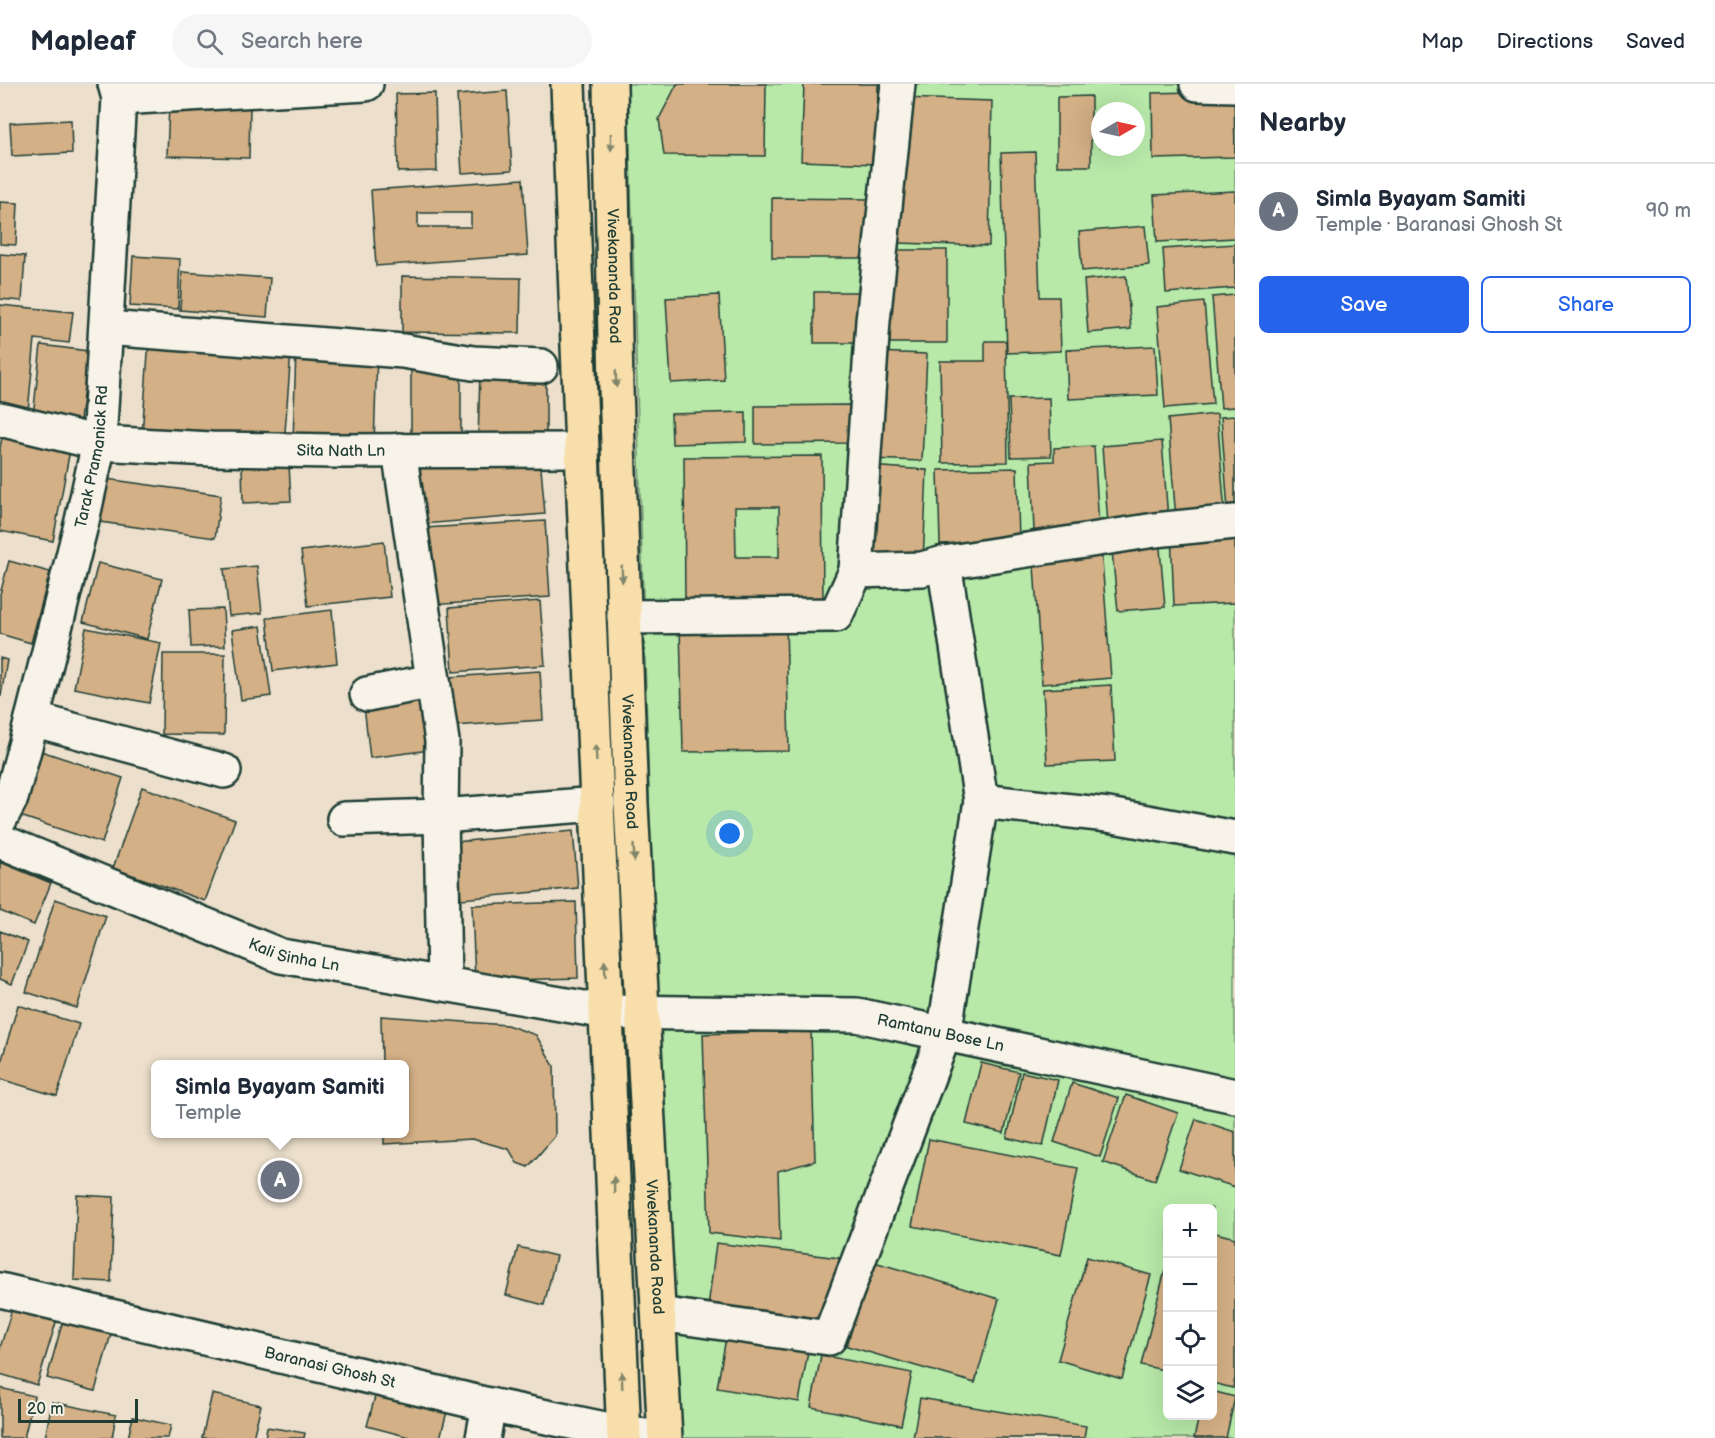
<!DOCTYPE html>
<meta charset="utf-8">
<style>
body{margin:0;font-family:"Balsamiq Sans",sans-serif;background:#f6f6f7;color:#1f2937}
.controls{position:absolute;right:18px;bottom:18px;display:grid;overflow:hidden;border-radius:9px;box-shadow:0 6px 24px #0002}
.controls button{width:54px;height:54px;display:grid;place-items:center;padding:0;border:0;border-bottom:2px solid #e0e1e3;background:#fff;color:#1f2937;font:30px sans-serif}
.compass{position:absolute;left:1091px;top:18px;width:54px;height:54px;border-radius:50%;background:#fff;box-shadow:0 6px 24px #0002;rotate:81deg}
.scale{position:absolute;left:18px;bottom:15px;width:120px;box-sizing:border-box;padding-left:6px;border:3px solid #1f3d34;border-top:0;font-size:16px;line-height:21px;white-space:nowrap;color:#1f3d34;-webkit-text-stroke:4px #f7f3e8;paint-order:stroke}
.you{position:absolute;left:730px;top:750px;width:21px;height:21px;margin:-15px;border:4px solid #fff;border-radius:50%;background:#1a73e8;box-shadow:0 0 0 9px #1a73e833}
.badge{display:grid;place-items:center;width:39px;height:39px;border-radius:50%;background:#2563eb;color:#fff;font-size:20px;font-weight:700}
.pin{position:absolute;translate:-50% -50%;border:3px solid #fff;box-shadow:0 2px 6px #0006}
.popup{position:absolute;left:151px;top:976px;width:258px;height:78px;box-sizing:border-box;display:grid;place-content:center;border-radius:9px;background:#fff;filter:drop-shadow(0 2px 4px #0005);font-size:20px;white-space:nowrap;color:#747a83}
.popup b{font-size:22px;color:#1f2937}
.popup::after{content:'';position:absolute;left:50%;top:100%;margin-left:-12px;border:12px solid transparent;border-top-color:#fff}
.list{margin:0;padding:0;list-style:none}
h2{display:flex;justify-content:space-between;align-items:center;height:78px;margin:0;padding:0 24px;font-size:26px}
h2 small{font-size:20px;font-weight:400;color:#747a83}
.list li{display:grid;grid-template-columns:39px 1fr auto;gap:18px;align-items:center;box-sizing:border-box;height:96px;padding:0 24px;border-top:2px solid #e0e1e3}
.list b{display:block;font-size:22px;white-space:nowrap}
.list p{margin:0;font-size:20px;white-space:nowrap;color:#747a83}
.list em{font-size:20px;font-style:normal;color:#747a83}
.actions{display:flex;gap:12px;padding:18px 24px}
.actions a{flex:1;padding:14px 0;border:2px solid #2563eb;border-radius:9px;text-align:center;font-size:21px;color:#2563eb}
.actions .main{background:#2563eb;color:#fff}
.icon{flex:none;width:33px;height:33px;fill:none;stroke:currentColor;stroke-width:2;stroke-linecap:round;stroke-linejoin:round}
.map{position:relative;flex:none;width:1235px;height:1354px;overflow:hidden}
header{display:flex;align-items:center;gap:36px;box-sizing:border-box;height:84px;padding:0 30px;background:#fff;border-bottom:2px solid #e0e1e3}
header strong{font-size:28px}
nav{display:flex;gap:33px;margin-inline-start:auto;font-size:21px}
.search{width:420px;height:54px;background:#f6f6f7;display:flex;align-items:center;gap:15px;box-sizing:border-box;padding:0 21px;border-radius:33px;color:#747a83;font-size:22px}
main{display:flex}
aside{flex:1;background:#fff}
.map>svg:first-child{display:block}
.green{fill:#b8e9a9;stroke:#6c936e;stroke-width:1.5;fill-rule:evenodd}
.building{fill:#d4b086;stroke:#1f3d34;stroke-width:1.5;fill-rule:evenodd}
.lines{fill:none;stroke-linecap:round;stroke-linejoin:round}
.minor-casing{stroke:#1f3d34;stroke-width:38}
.major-casing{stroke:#1f3d34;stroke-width:38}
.minor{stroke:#f7f3e8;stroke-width:33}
.major{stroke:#f8deab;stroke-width:33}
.oneway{fill:#81856a}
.labels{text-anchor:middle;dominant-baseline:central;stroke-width:5;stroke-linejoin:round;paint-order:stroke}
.street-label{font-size:16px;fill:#1f3d34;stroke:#f7f3e8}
</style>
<header>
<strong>Mapleaf</strong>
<div class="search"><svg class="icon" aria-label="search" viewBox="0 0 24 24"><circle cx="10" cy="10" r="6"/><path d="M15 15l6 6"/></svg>Search here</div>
<nav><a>Map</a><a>Directions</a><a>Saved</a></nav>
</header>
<main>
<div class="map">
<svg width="1235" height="1354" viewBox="0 0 1235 1354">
<rect width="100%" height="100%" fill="#ecdfcb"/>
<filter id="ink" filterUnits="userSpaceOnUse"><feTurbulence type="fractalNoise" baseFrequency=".0167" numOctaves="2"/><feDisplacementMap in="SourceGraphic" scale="12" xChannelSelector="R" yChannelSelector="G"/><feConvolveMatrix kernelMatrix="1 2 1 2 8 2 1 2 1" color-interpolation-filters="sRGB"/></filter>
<g filter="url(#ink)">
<path class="green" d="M 628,0 L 1235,0 L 1235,1354 L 668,1354 ZM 1100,27 L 1136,27 L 1136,63 L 1100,63 ZM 1168,1124 L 1212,1124 L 1212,1332 L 1168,1332 Z"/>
<path class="building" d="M 677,0 L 766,0 L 765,72 L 664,71 L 659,35 Z
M 804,0 L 878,0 L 876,80 L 801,77 Z
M 507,7 L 512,86 L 462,89 L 457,11 Z
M 1234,7 L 1235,73 L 1153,75 L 1152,9 Z
M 435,9 L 437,87 L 398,88 L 396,10 Z
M 1091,12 L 1091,82 L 1057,82 L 1057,13 Z
M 902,14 L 992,17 L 989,162 L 898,159 Z
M 169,20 L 250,22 L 249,74 L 167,72 Z
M 71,36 L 72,69 L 12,72 L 10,39 Z
M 1035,68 L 1040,213 L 1059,213 L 1061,267 L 1007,269 L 1001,69 Z
M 523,95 L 528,171 L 376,182 L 371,106 ZM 418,129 L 471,129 L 471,143 L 418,143 Z
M 1235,107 L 1235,154 L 1157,158 L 1154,111 Z
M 772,114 L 873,115 L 873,174 L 772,174 Z
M 0,118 L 18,119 L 16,161 L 0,160 Z
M 1145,142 L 1149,181 L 1082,187 L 1079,148 Z
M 1235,160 L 1235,204 L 1166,209 L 1163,165 Z
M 890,166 L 947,166 L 947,259 L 890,259 Z
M 0,170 L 25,172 L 22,217 L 0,215 Z
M 133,172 L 180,175 L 178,225 L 130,222 Z
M 182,188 L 270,194 L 267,233 L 180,226 Z
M 402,192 L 521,194 L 520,249 L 402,248 Z
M 1126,192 L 1131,245 L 1088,249 L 1084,196 Z
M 814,208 L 858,208 L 858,259 L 814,259 Z
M 719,211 L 724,296 L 671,299 L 666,214 Z
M 1235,211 L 1235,323 L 1221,324 L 1212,213 Z
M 1204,218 L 1213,320 L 1165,324 L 1157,223 Z
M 0,221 L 73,228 L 69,259 L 35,255 L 28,327 L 0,324 Z
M 149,256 L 291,267 L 284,362 L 142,351 Z
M 985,257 L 1006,257 L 1008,378 L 942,379 L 940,277 L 985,277 Z
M 41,261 L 88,267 L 80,337 L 33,332 Z
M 1155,262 L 1158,311 L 1068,315 L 1066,266 Z
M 296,267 L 377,270 L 374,360 L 293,357 Z
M 874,268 L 927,270 L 922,377 L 870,375 Z
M 461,281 L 461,359 L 411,359 L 411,282 Z
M 480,288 L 546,289 L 546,359 L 478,358 Z
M 1049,314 L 1051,372 L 1011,373 L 1009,315 Z
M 850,321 L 851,359 L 755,360 L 755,322 Z
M 746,328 L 746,358 L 672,360 L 671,330 Z
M 1217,330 L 1225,431 L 1176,436 L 1168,335 Z
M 1235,332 L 1235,425 L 1228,426 L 1221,333 Z
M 4,342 L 72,355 L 53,457 L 0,447 L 0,364 Z
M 1162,357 L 1168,435 L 1108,440 L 1102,362 Z
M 1094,362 L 1099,443 L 1034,447 L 1031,378 L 1054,377 L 1054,364 Z
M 822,372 L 823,523 L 685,524 L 684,373 ZM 735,423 L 779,423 L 779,473 L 736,473 Z
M 540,373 L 545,430 L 423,440 L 418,383 Z
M 289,381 L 291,417 L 243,419 L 242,383 Z
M 868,382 L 927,386 L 923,479 L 864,477 Z
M 1017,384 L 1019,458 L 940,460 L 938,386 Z
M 106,395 L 221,411 L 215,454 L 100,438 Z
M 545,437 L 550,513 L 429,521 L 424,444 Z
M 1235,446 L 1235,519 L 1174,522 L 1171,448 Z
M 1159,453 L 1165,523 L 1118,527 L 1111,457 Z
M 384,457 L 390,513 L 308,522 L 301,467 Z
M 1101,463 L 1111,594 L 1042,600 L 1033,467 Z
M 9,477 L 50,488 L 31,559 L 0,550 L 0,510 Z
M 98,479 L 162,495 L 147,555 L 83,538 Z
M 257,482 L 262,529 L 229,532 L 224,485 Z
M 540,517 L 545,581 L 453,588 L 449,524 Z
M 223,525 L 225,562 L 191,563 L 189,526 Z
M 332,526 L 337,579 L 273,587 L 267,534 Z
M 786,539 L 789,667 L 683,668 L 680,541 Z
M 261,542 L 271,612 L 241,616 L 232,546 Z
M 86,544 L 161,559 L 149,619 L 74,604 Z
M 163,570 L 225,570 L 224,651 L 162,650 Z
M 0,574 L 7,576 L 1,612 L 0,612 Z
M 540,587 L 543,636 L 453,642 L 450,593 Z
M 1111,601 L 1115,677 L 1047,680 L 1043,605 Z
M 431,613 L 437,665 L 370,674 L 364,622 Z
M 35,665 L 123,694 L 102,759 L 14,730 Z
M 142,703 L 235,736 L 205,817 L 113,784 Z
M 573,747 L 578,804 L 461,815 L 455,758 Z
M 0,778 L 51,799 L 34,841 L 0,827 Z
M 55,815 L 106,832 L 77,924 L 26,908 Z
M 576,818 L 578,894 L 475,897 L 472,821 Z
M 0,847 L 28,858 L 12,900 L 0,895 Z
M 18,921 L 79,940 L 57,1012 L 0,995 L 0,982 Z
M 381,932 L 507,941 L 536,951 L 554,982 L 555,1052 L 528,1083 L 517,1079 L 509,1065 L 472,1055 L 384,1060 L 384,1050 L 404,1050 L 404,980 L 382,980 Z
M 811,946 L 815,1077 L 778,1087 L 780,1157 L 709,1149 L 703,950 Z
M 981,979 L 1019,988 L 1004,1049 L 966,1040 Z
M 1022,988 L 1058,996 L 1043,1062 L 1007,1054 Z
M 1072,999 L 1119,1014 L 1100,1073 L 1054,1058 Z
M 1126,1011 L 1178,1029 L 1155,1096 L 1103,1078 Z
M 1196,1035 L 1235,1048 L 1235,1103 L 1179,1085 Z
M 929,1055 L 1078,1084 L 1061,1171 L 912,1142 Z
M 77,1111 L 114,1113 L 111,1198 L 74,1196 Z
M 1212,1148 L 1235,1154 L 1235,1294 L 1233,1304 L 1212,1299 Z
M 716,1159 L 839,1174 L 831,1239 L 708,1224 Z
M 518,1163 L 556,1172 L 544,1221 L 506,1211 Z
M 1087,1173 L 1151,1191 L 1122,1295 L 1058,1276 Z
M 1168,1174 L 1168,1287 L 1141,1281 Z
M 871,1177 L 999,1215 L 975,1299 L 847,1262 Z
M 13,1222 L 57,1235 L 37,1301 L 0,1290 L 0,1264 Z
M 65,1229 L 113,1243 L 95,1307 L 47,1294 Z
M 727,1248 L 809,1262 L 799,1318 L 717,1304 Z
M 821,1271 L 912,1289 L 901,1341 L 811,1323 Z
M 0,1304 L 34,1312 L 24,1354 L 0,1354 Z
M 377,1305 L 448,1324 L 440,1354 L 413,1354 L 367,1342 Z
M 1212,1307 L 1235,1313 L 1226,1354 L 1194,1354 L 1199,1332 L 1212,1332 Z
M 212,1310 L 261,1321 L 253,1354 L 202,1354 Z
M 920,1314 L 1086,1342 L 1084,1354 L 913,1354 Z
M 52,1318 L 116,1331 L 112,1354 L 45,1354 Z
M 133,1333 L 171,1341 L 168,1354 L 128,1354 Z
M 267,1343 L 305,1349 L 304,1354 L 265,1354 Z"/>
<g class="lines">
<g class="minor-casing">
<g id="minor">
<path d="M 898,0 L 873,237 L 856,487 L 922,485 L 944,479 L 1155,446 L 1235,438"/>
<path d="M 1197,0 L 1235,1"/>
<path d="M 119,14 L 366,0"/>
<path d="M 106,244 L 403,267 L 473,279 L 541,282"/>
<path id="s1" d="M 0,335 L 99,359 L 211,365 L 334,367 L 582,366"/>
<path d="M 399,366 L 442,657 L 441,732 L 444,899"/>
<path d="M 624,533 L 836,531 L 856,487"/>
<path d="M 367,610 L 433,597"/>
<path d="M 32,635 L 224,687"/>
<path d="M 981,717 L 1108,731 L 1235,754"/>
<path id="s2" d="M 0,735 L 11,714 L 28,651 L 82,437 L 99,359 L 119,14 L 115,0"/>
<path d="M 344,735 L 441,732 L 598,720"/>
<path id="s3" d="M 0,757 L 281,872 L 607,928 L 857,931 L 1235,1012"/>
<path id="s4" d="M 0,1206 L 489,1321 L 624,1349 L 661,1354"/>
<path d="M 659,1230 L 829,1254 L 944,951 L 981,717 L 944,479"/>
<path d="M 483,1354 L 489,1321"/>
</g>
</g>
<g class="major-casing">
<g id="major">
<path d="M 568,0 L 582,366 L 624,1354"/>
<path id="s5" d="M 610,0 L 616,304 L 631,721 L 665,1354"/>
</g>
</g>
<use href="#minor" class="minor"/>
<use href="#major" class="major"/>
</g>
<defs><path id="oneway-solid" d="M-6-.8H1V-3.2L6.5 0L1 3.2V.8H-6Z" transform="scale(1.5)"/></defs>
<g class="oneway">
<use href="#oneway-solid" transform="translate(611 58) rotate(89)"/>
<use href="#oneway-solid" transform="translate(616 295) rotate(88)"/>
<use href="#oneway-solid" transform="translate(622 490) rotate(88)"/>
<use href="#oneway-solid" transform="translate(596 669) rotate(-93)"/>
<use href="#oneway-solid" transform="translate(634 769) rotate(87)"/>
<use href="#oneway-solid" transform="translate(605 885) rotate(-93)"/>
<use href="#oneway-solid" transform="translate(614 1101) rotate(-92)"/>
<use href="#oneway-solid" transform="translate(622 1296) rotate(-92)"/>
</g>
</g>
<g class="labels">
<g class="street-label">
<text stroke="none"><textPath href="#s5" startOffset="192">Vivekananda Road</textPath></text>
<text stroke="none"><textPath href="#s1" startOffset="344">Sita Nath Ln</textPath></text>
<text stroke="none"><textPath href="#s2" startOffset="375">Tarak Pramanick Rd</textPath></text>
<text stroke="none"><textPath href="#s5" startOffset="678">Vivekananda Road</textPath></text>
<text stroke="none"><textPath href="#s3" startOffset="316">Kali Sinha Ln</textPath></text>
<text stroke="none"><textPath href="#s3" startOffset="970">Ramtanu Bose Ln</textPath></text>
<text stroke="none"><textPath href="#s5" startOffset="1164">Vivekananda Road</textPath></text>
<text stroke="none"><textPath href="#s4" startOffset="339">Baranasi Ghosh St</textPath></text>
</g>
</g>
</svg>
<div class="controls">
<button>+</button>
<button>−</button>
<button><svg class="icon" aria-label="locate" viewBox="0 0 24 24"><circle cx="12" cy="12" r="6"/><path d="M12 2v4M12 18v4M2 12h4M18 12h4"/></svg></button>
<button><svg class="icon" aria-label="layers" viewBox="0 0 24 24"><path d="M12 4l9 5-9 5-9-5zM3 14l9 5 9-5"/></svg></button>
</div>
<svg class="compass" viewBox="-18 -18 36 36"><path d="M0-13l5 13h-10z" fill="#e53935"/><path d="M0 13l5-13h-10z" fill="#747a83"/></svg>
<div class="scale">20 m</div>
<div class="you"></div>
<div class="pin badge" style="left:280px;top:1096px;background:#6b7280">A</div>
<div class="popup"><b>Simla Byayam Samiti</b>Temple</div>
</div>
<aside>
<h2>Nearby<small></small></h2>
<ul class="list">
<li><span class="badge" style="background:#6b7280">A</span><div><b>Simla Byayam Samiti</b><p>Temple · Baranasi Ghosh St</p></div><em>90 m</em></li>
</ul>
<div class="actions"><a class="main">Save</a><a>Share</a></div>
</aside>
</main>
